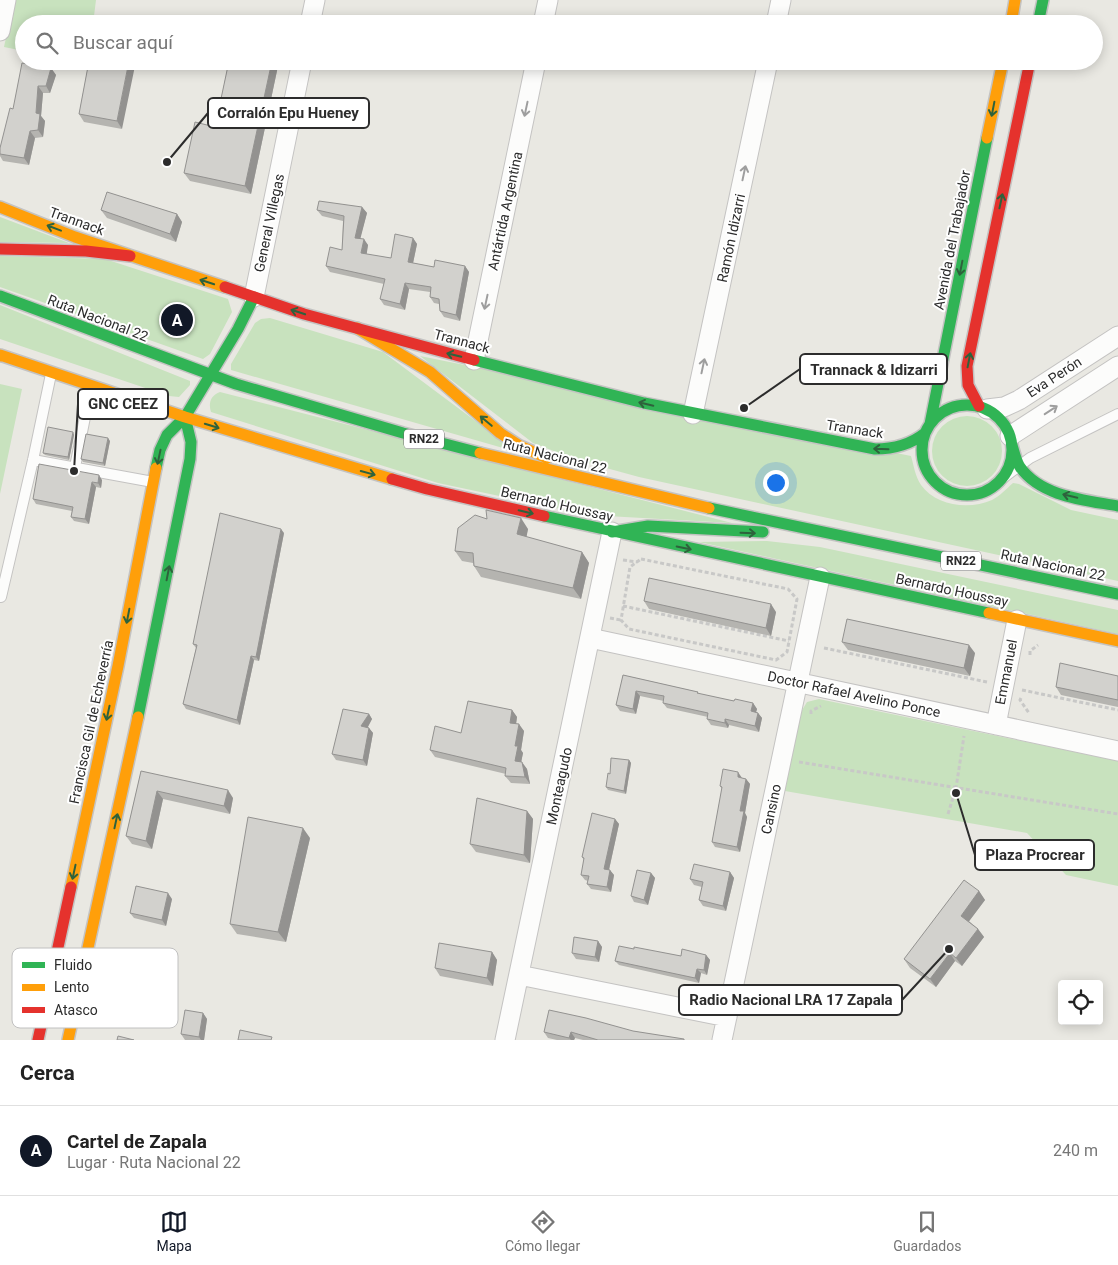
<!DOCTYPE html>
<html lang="es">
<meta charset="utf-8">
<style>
body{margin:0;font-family:Roboto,sans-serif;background:#f6f6f6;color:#222}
.controls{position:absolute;right:15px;bottom:15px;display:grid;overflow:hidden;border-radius:5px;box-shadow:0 2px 12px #0003}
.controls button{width:45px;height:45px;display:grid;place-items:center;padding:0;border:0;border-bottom:1px solid #e0e0e0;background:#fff;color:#222;font:25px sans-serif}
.you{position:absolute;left:775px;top:482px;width:18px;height:18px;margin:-12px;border:4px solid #fff;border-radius:50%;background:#1a73e8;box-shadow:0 0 0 8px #1a73e833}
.badge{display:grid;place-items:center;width:32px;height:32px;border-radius:50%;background:#111827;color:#fff;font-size:16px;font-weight:700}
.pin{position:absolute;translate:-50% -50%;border:2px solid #fff;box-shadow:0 1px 5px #0006}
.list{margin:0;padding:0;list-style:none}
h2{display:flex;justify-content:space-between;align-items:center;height:65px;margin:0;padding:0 20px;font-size:21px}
h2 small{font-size:16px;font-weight:400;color:#767676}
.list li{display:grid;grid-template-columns:32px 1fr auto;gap:15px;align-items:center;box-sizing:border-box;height:90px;padding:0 20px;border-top:1px solid #e0e0e0}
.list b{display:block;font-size:19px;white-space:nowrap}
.list p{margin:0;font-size:16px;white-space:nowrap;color:#767676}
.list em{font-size:16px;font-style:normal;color:#767676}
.icon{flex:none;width:28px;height:28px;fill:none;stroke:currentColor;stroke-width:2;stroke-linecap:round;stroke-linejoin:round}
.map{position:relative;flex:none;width:1118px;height:1040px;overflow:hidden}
.search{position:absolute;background:#fff;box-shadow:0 2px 12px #0003;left:15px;right:15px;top:15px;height:55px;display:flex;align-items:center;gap:12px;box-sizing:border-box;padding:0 18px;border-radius:28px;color:#767676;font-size:19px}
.sheet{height:155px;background:#fff}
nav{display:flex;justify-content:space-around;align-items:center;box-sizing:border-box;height:70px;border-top:1px solid #e0e0e0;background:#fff;font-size:14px;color:#767676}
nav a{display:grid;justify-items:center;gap:2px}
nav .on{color:#111827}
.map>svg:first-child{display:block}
.green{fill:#c8e2be}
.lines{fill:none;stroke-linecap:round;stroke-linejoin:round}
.lane-casing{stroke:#c4c3c2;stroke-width:12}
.street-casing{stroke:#c4c3c2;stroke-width:21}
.fast-casing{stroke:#c4c3c2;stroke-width:14}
.slow-casing{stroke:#c4c3c2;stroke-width:14}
.jam-casing{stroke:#c4c3c2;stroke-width:14}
.path{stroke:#c8c8c7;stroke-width:3;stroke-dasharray:4 2.5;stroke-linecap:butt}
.lane{stroke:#fcfcfb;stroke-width:10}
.street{stroke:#fcfcfb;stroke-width:19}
.fast{stroke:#30b455;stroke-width:11}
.slow{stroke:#ff9f0a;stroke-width:11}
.jam{stroke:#e5322d;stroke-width:11}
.wall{fill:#b5b4b0}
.shaded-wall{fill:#939290}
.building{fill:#d2d1cd;stroke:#939290}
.oneway{stroke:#9e9e9e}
.oneway2{stroke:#2e623c}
.labels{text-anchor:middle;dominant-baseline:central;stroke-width:4;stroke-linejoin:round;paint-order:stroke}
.shield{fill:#fff;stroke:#6b6b6b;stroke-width:1}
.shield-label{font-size:12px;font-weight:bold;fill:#2c2c2c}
.street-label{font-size:14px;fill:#2c2c2c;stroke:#fff}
.key{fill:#fff;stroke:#c0c0c0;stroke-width:1}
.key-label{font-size:14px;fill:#2c2c2c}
.leader{fill:none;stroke:#2c2c2c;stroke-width:2}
.callout-dot{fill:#2c2c2c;stroke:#fff;stroke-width:2}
.callout{fill:#fff;stroke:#2c2c2c;stroke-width:2}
.callout-label{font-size:15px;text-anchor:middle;font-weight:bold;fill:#2c2c2c}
</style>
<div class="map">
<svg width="1118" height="1040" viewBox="0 0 1118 1040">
<rect width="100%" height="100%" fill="#e9e8e2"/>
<path class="green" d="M 14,0 L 96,0 L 93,24 L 24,24 L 24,51 L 4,47 Z
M 0,217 L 69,243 L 0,242 Z
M 0,256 L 105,259 L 228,299 L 232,312 L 210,354 L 203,359 L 0,287 Z
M 0,305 L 190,381 L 190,385 L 179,397 L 169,396 L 0,339 Z
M 270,318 L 383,352 L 517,452 L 231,370 L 231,364 L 255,323 L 261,319 Z
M 420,356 L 911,456 C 914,466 915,476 921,485 C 936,506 969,510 992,500 C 1000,496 1006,489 1013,483 L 1019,484 L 1071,510 L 1118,520 L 1118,581 L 639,477 L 577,460 L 533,443 Z
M 0,384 L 22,389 L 0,494 Z
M 220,392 L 732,523 L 589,515 L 438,483 L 211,412 C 208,403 211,395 220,392 Z
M932 451a35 35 0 1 1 70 0a35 35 0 1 1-70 0Z
M 767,541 L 820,547 L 1118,610 L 1118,634 L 699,542 Z
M 819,699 L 1118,761 L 1118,886 L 1066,875 L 1027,833 L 785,791 L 801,712 L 807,702 Z"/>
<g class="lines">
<g class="lane-casing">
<path id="lane" d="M 33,460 L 153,482
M 75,467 L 91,387
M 1003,478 L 1030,458 L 1118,414
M 1,597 L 33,460 L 51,374"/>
</g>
<g class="street-casing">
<path id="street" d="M 310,24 L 315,0
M 543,24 L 548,0
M 776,24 L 781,0
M 0,31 L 6,0
M 254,297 L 302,61
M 474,360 L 536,61
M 987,409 L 1004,407 L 1019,400 L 1118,336
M 693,414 L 768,61
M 1010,436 L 1118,366
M 590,638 L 1118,751
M 996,725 L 1017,620
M 519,975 L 727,1017
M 505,1040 L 612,532
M 722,1040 L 820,577"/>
</g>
<g class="fast-casing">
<path id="fast" d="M 1038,24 L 1043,0
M 0,296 L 236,384 L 403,433 L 480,453
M 474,360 L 644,403 L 875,449 C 894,449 910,445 925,433
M922 450a45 45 0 1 1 90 0a45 45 0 1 1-90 0Z
M 930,424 L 987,138
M 1012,445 C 1014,452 1016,461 1020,467 C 1041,497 1085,500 1118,506
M 156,468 L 160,450 L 167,435 L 185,417 L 238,329 L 254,297
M 709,508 L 1118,594
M 544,516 L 989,613
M 612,532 L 648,526 L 763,532
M 138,717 L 190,459 L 191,442 L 185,417"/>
</g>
<g class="slow-casing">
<path id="slow" d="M 1011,24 L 1015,0
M 987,138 L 1003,61
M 0,207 L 75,237 L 225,287
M 357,328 L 430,372 L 500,433 L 520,446 L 547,458
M 0,355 L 185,417 L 392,479
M 0,355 L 2,356
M 480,453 L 709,508
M 989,613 L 1118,641
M 71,887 L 118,666 L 156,468
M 68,1040 L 138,717"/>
</g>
<g class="jam-casing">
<path id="jam" d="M 0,249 L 86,251 L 130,256
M 225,287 L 304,314 L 474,360
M 979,406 L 968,385 L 967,366 L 1030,61
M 392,479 L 427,489 L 544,516
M 38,1040 L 71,887"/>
</g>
<path class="path" d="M 641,559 L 788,589 L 797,599 L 787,652 L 776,660 L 629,629 L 621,620 L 630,567 Z
M 623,560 L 637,562
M 623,606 L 789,641
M 610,618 L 621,620 L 621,622
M 824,648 L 987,682
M 1030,655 L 1030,651 L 1038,645
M 1022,690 L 1118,710
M 1021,698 L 1020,700 L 1029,713
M 811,714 L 811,711 L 821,706
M 799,762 L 1118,814
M 948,814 L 956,788 L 964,736"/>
<use href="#lane" class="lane"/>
<use href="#street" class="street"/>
<use href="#fast" class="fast"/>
<use href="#slow" class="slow"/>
<use href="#jam" class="jam"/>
</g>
<path class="wall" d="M 89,61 L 122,129 L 84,122 L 79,114 Z
M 229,61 L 275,61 L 278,66 L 251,194 L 190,181 L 184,173 L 215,127 Z
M 51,68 L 56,75 L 50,93 L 43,93 L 41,116 L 45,121 L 43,137 L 35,138 L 29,165 L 3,161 L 0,156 L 0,154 L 13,109 Z
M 362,207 L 367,213 L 360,238 L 368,245 L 366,254 L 391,258 L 413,238 L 417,244 L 413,263 L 434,267 L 465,266 L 469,272 L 460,321 L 444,317 L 440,311 L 439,304 L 434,303 L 430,297 L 430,292 L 409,289 L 405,310 L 384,305 L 380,299 L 384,284 L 330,272 L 326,266 L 342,250 L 343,221 L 322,216 L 317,210 Z
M 101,210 L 177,214 L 182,222 L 176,242 L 107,218 Z
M 73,432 L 74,435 L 69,460 L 45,455 L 43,453 Z
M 110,441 L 105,466 L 83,462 L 81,459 Z
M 102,480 L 101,488 L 96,487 L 89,524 L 74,521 L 71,517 L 72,511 L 36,504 L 33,499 Z
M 487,519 L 528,529 L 526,537 L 582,552 L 589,563 L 581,599 L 481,577 L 474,566 L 473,563 L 462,561 L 455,551 Z
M 284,533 L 259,661 L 254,660 L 240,725 L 186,709 L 183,704 L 196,648 L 193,644 Z
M 644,601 L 776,612 L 771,636 L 649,609 Z
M 842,642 L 975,653 L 970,676 L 848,650 Z
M 623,675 L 698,692 L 699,694 L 734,701 L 753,703 L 757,709 L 756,712 L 758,713 L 762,718 L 759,732 L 729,725 L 728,728 L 711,725 L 707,719 L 708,717 L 667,708 L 663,703 L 664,701 L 640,696 L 636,714 L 620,711 L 616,705 Z
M 1118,676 L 1118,707 L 1061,695 L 1056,687 Z
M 512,710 L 517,717 L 516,724 L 524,731 L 521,750 L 523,753 L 521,762 L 527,769 L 530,784 L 511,783 L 505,776 L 506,774 L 435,757 L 430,750 L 461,733 Z
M 369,714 L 372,719 L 368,727 L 373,733 L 367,766 L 336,760 L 332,754 Z
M 629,760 L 631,763 L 626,794 L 608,790 L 606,787 L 610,774 Z
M 141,771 L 233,798 L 230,814 L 163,799 L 152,849 L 132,844 L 126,836 Z
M 742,778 L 746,779 L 750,784 L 745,813 L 747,817 L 740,852 L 715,847 L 712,842 L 722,789 L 720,786 Z
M 527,811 L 533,819 L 530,863 L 476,852 L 470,844 Z
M 615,819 L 619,824 L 609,870 L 614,875 L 611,892 L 591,889 L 587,884 L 588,881 L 585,880 L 581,875 L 584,860 L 582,857 Z
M 310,838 L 286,942 L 237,934 L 230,924 Z
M 730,872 L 734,878 L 726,911 L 703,906 L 699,900 L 702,887 L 694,885 L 690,879 Z
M 651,873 L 655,878 L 648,905 L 634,902 L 631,896 Z
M 979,891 L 985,900 L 969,921 L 978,929 L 984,937 L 962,966 L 955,961 L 936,987 L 910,968 L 904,959 Z
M 172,899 L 166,926 L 134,918 L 130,913 Z
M 598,941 L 602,947 L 599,962 L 576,959 L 572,953 Z
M 634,949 L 681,956 L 706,955 L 710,960 L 707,975 L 701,973 L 699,983 L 619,965 L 615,961 Z
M 492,952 L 497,960 L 493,986 L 440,976 L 435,968 Z
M 203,1013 L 207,1019 L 204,1040 L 185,1040 L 181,1034 Z
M 633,1031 L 685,1040 L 583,1040 L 575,1038 L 574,1040 L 557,1040 L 548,1038 L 544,1032 Z"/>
<path class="shaded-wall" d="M 129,61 L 136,61 L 122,129 L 117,121 Z
M 272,61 L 275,61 L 278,66 L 251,194 L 245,186 Z
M 51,68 L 56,75 L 50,93 L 46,86 Z
M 38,86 L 43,93 L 41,116 L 45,121 L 43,137 L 38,130 L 36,113 Z
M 30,131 L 35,138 L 29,165 L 24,158 Z
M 362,207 L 367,213 L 359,244 L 355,238 Z
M 177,214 L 182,222 L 176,242 L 170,234 Z
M 413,238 L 417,244 L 412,268 L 408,262 Z
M 364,239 L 368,245 L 366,259 L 361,253 Z
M 465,266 L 469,272 L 460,321 L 456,315 Z
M 405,283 L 409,289 L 405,310 L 400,304 Z
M 73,432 L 74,435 L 69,460 L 68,457 Z
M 108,438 L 110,441 L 105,466 L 103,463 Z
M 99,475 L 102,480 L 101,488 L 98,483 Z
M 92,482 L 96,487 L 89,524 L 85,519 Z
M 521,518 L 528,529 L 525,545 L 517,534 Z
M 281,529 L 284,533 L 259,661 L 256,657 Z
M 582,552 L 589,563 L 581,599 L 573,588 Z
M 771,604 L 776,612 L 771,636 L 766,628 Z
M 969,645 L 975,653 L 970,676 L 964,668 Z
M 251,656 L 254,660 L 240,725 L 237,720 Z
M 636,691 L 640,696 L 636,714 L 633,709 Z
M 753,703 L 757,709 L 755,716 L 751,711 Z
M 512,710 L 517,717 L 515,731 L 510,723 Z
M 758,713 L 762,718 L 759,732 L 755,726 Z
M 369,714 L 372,719 L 365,732 L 361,726 Z
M 725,719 L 729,725 L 728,728 L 725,723 Z
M 519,724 L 524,731 L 521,750 L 523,753 L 520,768 L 515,761 L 515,746 Z
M 369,728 L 373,733 L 367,766 L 363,760 Z
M 629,760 L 631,763 L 626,794 L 624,791 Z
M 522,762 L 527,769 L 530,784 L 525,777 Z
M 738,772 L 742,778 L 738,777 Z
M 746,779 L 750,784 L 745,813 L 747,817 L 740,852 L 737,847 L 740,811 Z
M 228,790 L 233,798 L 230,814 L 224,806 Z
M 157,791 L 163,799 L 152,849 L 146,841 Z
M 527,811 L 533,819 L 530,863 L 524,855 Z
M 615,819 L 619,824 L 608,874 L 604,869 Z
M 303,828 L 310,838 L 286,942 L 278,932 Z
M 610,870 L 614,875 L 611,892 L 607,887 Z
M 730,872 L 734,878 L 726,911 L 723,906 Z
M 651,873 L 655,878 L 648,905 L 644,900 Z
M 979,891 L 985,900 L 967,924 L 961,916 Z
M 168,893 L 172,899 L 166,926 L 162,920 Z
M 978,929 L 984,937 L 962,966 L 956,958 Z
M 598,941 L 602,947 L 599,962 L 595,957 Z
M 492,952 L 497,960 L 493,986 L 487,978 Z
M 950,953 L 955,961 L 936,987 L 930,979 Z
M 706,955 L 710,960 L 707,975 L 704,970 Z
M 697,969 L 701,973 L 699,983 L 695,978 Z
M 203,1013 L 207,1019 L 204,1040 L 201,1040 L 199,1037 Z
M 571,1032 L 575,1038 L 574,1040 L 571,1040 L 569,1038 Z"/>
<path class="building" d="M 89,61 L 129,61 L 117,121 L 79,114 Z
M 229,61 L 272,61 L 245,186 L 184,173 L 195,122 L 215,127 Z
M 22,63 L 51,68 L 46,86 L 38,86 L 36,113 L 40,114 L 38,130 L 30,131 L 24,158 L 0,154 L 0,148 L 10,108 L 13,109 Z
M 107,192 L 177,214 L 170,234 L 101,210 Z
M 319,201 L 362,207 L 355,238 L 364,239 L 361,253 L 391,258 L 395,234 L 413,238 L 408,262 L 434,267 L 435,260 L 465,266 L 456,315 L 440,311 L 439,299 L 430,297 L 431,287 L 405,283 L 400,304 L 380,299 L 385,279 L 326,266 L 330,247 L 342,250 L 344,216 L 317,210 Z
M 48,427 L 73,432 L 68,457 L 43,453 Z
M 86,434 L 108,438 L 103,463 L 81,459 Z
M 39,464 L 99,475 L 98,483 L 92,482 L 85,519 L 71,517 L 73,507 L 33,499 Z
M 486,510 L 521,518 L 517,534 L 582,552 L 573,588 L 474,566 L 473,553 L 455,551 L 458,528 L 475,515 L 487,519 Z
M 220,513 L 281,529 L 256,657 L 251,656 L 237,720 L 183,704 L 197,645 L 193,644 Z
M 649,578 L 771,604 L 766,628 L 644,601 Z
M 847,619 L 969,645 L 964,668 L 842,642 Z
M 1060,663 L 1118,676 L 1118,700 L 1056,687 Z
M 623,675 L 698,692 L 697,693 L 734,701 L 735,699 L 753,703 L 751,711 L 758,713 L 755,726 L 725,719 L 725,723 L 707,719 L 708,713 L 663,703 L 664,696 L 636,691 L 633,709 L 616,705 Z
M 468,701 L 512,710 L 510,723 L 519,724 L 515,746 L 518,746 L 515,761 L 522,762 L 525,777 L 505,776 L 506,768 L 430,750 L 435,726 L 461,733 Z
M 343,709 L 369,714 L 361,726 L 369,728 L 363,760 L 332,754 Z
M 611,758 L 629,760 L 624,791 L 606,787 L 608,773 L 610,774 Z
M 723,769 L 738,772 L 738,777 L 746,779 L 740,811 L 744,811 L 737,847 L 712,842 L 722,787 L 720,786 Z
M 141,771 L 228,790 L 224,806 L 157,791 L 146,841 L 126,836 Z
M 477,798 L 527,811 L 524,855 L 470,844 Z
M 592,813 L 615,819 L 604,869 L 610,870 L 607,887 L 587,884 L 589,876 L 581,875 L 584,858 L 582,857 Z
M 248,817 L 303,828 L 278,932 L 230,924 Z
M 694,864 L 730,872 L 723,906 L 699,900 L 703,882 L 690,879 Z
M 637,870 L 651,873 L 644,900 L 631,896 Z
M 964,880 L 979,891 L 961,916 L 978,929 L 956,958 L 950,953 L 930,979 L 904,959 Z
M 136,886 L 168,893 L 162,920 L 130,913 Z
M 574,937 L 598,941 L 595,957 L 572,953 Z
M 439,943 L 492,952 L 487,978 L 435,968 Z
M 619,946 L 634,949 L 634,947 L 681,956 L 682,949 L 706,955 L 704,970 L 697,969 L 695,978 L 615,961 Z
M 185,1010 L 203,1013 L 199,1037 L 181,1034 Z
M 549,1010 L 586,1018 L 633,1031 L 684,1039 L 684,1040 L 598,1040 L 571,1032 L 569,1038 L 544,1032 Z
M 240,1030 L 272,1037 L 271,1040 L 238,1040 Z
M 118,1036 L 134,1040 L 117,1040 Z"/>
<defs><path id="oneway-shaft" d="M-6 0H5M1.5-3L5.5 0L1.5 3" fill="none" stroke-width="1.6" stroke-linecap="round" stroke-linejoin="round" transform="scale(1.25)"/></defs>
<g class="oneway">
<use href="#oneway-shaft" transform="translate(526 109) rotate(102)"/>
<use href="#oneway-shaft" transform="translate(744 173) rotate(-78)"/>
<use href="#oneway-shaft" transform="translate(486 302) rotate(102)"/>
<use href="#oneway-shaft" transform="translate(703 366) rotate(-78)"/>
<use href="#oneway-shaft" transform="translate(1051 410) rotate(-33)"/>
</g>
<g class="oneway2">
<use href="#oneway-shaft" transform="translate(993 109) rotate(101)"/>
<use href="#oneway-shaft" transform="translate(1001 201) rotate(-78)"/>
<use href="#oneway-shaft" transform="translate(54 228) rotate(-159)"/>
<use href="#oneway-shaft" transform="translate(961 268) rotate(101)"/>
<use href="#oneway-shaft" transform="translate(207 282) rotate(-162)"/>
<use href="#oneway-shaft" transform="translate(298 312) rotate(-162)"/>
<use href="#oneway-shaft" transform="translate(454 355) rotate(-166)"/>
<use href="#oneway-shaft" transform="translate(969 360) rotate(-79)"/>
<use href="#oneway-shaft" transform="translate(646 404) rotate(-167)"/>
<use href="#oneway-shaft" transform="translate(486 421) rotate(-140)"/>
<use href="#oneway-shaft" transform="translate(212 426) rotate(17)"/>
<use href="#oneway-shaft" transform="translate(881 449) rotate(-178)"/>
<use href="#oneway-shaft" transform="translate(159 457) rotate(102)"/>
<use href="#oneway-shaft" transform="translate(368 473) rotate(15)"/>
<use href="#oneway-shaft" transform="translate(1070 496) rotate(-167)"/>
<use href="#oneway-shaft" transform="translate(526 512) rotate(13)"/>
<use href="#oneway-shaft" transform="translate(748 533) rotate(2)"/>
<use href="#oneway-shaft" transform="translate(684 548) rotate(12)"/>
<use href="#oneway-shaft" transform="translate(168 573) rotate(-79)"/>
<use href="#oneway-shaft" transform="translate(128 616) rotate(101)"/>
<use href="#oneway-shaft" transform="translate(108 713) rotate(102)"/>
<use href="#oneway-shaft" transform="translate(116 821) rotate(-78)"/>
<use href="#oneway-shaft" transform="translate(74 872) rotate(102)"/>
</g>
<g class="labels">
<g class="shield">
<rect x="404" y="429.5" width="40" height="19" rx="4"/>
<rect x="941" y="551.5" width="40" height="19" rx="4"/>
</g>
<g class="shield-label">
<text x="424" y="439">RN22</text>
<text x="961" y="561">RN22</text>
</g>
<g class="street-label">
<text transform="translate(505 211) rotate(-78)">Antártida Argentina</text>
<text transform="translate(77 221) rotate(20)">Trannack</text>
<text transform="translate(269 223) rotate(-78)">General Villegas</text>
<text transform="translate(731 238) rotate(-78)">Ramón Idizarri</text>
<text transform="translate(952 240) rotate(-79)">Avenida del Trabajador</text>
<text transform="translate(98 318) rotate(21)">Ruta Nacional 22</text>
<text transform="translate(462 341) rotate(15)">Trannack</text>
<text transform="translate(1054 377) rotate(-33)">Eva Perón</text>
<text transform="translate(855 429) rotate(9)">Trannack</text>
<text transform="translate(555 456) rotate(14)">Ruta Nacional 22</text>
<text transform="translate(557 504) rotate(13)">Bernardo Houssay</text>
<text transform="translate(1053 565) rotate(12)">Ruta Nacional 22</text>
<text transform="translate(952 590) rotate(12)">Bernardo Houssay</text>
<text transform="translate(1006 672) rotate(-79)">Emmanuel</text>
<text transform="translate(854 694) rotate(12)">Doctor Rafael Avelino Ponce</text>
<text transform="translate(91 722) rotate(-78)">Francisca Gil de Echeverría</text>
<text transform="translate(559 786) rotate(-78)">Monteagudo</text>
<text transform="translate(771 809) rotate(-78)">Cansino</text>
</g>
</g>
<rect x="12" y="948" width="166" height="80" rx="8" class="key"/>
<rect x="22" y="962" width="23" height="6" fill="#30b455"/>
<rect x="22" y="984" width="23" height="7" fill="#ff9f0a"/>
<rect x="22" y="1007" width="23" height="6" fill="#e5322d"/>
<g class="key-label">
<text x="54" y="970">Fluido</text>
<text x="54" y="992">Lento</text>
<text x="54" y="1015">Atasco</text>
</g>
<path class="leader" d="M167 162L208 113M744 408L800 369M74 471L78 404M956 793L975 855M949 949L902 1000"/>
<g class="callout-dot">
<circle cx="167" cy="162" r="5"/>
<circle cx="744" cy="408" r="5"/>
<circle cx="74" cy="471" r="5"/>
<circle cx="956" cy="793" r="5"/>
<circle cx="949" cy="949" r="5"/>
</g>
<g class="callout">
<rect x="208" y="98" width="161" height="30" rx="5"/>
<rect x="800" y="354" width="147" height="30" rx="5"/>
<rect x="78" y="389" width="90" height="30" rx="5"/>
<rect x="975" y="840" width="119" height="30" rx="5"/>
<rect x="679" y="985" width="223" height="30" rx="5"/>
</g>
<g class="callout-label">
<text x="288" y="118">Corralón Epu Hueney</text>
<text x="874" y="375">Trannack &amp; Idizarri</text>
<text x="123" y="409">GNC CEEZ</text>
<text x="1035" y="860">Plaza Procrear</text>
<text x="791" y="1005">Radio Nacional LRA 17 Zapala</text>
</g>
</svg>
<div class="controls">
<button><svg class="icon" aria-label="locate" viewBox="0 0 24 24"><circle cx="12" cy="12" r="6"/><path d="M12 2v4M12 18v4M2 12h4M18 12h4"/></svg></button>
</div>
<div class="you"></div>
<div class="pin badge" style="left:177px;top:320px">A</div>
<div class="search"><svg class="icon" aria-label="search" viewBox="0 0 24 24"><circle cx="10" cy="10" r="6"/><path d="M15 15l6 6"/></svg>Buscar aquí</div>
</div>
<section class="sheet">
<h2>Cerca<small></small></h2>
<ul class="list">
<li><span class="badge">A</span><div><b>Cartel de Zapala</b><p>Lugar · Ruta Nacional 22</p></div><em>240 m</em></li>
</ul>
</section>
<nav>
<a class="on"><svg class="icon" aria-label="map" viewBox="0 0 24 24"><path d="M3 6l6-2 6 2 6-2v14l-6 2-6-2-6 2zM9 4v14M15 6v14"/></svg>Mapa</a>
<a><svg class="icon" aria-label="directions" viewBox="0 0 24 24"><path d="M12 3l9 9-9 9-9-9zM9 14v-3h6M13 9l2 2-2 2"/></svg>Cómo llegar</a>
<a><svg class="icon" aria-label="saved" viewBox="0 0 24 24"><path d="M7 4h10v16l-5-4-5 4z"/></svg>Guardados</a>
</nav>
